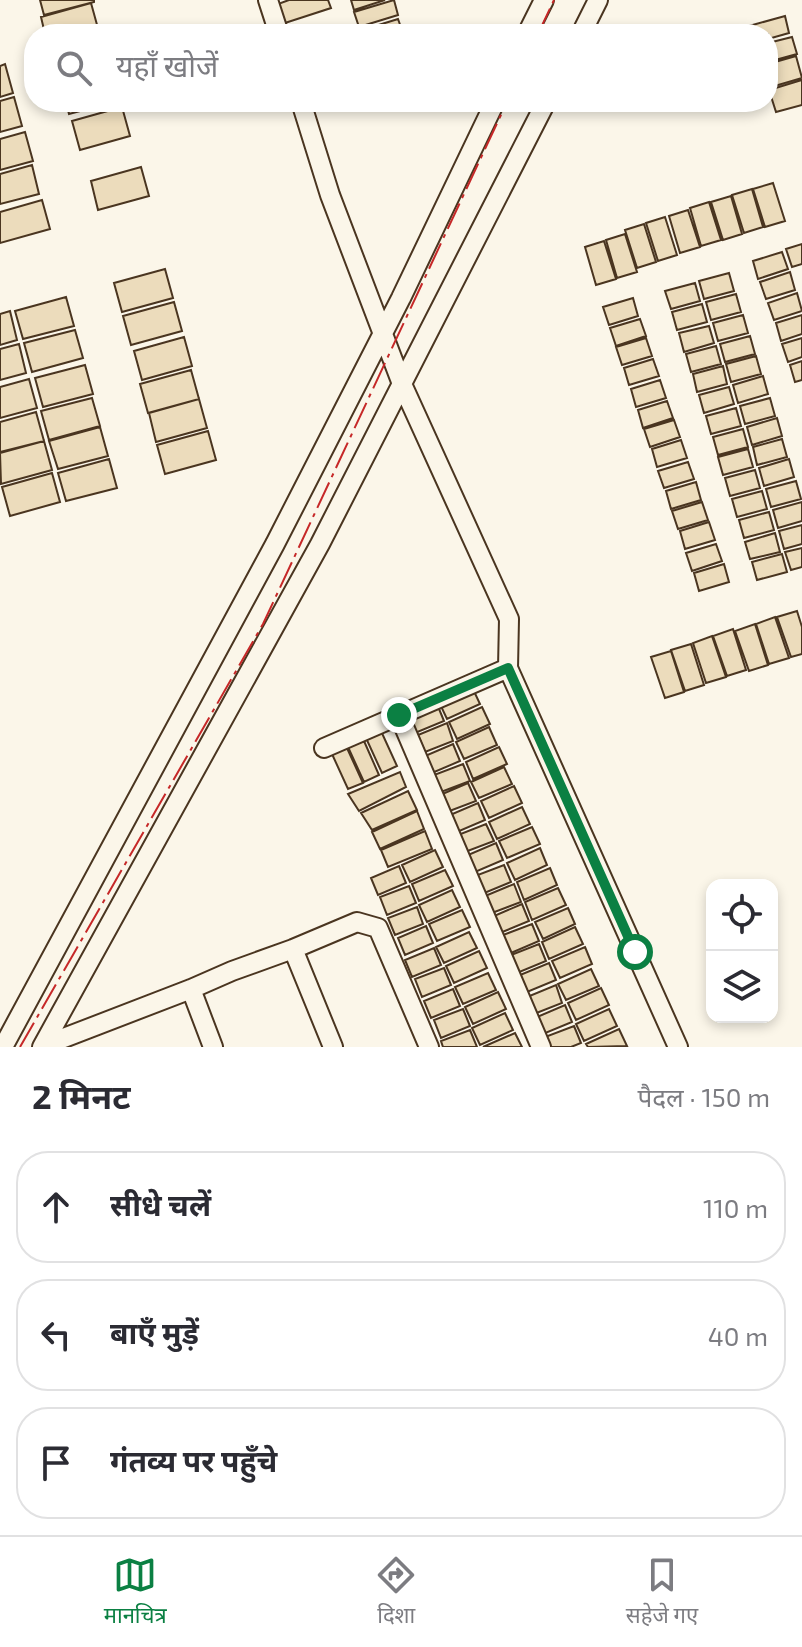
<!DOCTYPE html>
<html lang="hi">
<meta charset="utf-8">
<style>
body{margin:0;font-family:"Exo 2","Noto Sans Devanagari",sans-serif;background:#f2f2f3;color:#2b2b33}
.controls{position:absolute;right:24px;bottom:24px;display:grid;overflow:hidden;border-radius:16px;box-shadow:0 4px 12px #0003}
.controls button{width:72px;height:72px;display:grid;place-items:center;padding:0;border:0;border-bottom:2px solid #e1e1e2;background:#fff;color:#2b2b33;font:40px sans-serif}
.stop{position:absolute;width:24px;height:24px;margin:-18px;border:6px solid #0b8043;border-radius:50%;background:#fff}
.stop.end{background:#0b8043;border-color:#fff;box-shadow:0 2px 8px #0008}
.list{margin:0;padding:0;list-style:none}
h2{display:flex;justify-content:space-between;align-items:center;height:104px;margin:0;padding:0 32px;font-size:34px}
h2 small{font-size:26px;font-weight:400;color:#7c7c81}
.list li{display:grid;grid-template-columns:52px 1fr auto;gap:24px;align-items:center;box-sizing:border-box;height:112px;margin:0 16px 16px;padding:0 16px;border:2px solid #e1e1e2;border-radius:32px}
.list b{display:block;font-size:30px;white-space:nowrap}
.list em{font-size:26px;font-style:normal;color:#7c7c81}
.icon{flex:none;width:44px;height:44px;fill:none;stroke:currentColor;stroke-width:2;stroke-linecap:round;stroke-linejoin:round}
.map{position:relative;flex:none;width:802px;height:1047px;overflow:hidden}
.search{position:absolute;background:#fff;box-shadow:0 4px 12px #0003;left:24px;right:24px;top:24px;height:88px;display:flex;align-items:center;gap:20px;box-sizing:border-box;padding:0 28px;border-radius:32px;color:#7c7c81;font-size:30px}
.sheet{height:488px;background:#fff}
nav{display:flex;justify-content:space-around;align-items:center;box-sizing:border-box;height:112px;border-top:2px solid #e1e1e2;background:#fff;font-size:22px;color:#7c7c81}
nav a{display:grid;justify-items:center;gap:4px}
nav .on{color:#0b8043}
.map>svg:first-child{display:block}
.building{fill:#ecdcbc;stroke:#4a3520;stroke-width:2}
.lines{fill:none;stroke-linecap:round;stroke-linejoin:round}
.minor-casing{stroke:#4a3520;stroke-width:22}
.minor{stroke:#fbf6e9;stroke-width:18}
.power{stroke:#c62828;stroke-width:2;stroke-dasharray:28 6 4 6;stroke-linecap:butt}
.route{stroke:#0b8043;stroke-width:10}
</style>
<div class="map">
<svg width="802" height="1047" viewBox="0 0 802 1047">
<rect width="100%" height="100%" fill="#fbf6e9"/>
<path class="building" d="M 40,0 L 94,0 L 94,2 L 44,15 Z
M 289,0 L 328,0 L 331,8 L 285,23 L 278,4 Z
M 351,0 L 385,0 L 354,10 Z
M 394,0 L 398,15 L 359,27 L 354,12 Z
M 91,3 L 99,32 L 91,34 L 45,34 L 41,17 Z
M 785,16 L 789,33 L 768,39 L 768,34 L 751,34 L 749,26 Z
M 398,19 L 403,33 L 360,34 L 359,31 Z
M 792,37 L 797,54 L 768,62 L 768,43 Z
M 796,56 L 802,78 L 768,88 L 768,64 Z
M 5,64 L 13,93 L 0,97 L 0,66 Z
M 802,80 L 802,105 L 776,112 L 769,90 Z
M 14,97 L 22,126 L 0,132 L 0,101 Z
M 66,102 L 114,102 L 69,114 Z
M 122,107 L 130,136 L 80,150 L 72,121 Z
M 25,132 L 33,161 L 0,170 L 0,139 Z
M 32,165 L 39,194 L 0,204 L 0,174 Z
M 141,167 L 149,196 L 98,210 L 91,181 Z
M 773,183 L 785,221 L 765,227 L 753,189 Z
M 752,189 L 763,227 L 744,233 L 732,195 Z
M 731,196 L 742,234 L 723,240 L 711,202 Z
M 42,200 L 50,229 L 0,243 L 0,212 Z
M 709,202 L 721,240 L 701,246 L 690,208 Z
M 688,210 L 700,247 L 680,253 L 669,216 Z
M 665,217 L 677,255 L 658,261 L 646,223 Z
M 644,224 L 656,262 L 637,268 L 625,230 Z
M 625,234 L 637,272 L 617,278 L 606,240 Z
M 604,241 L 616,279 L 596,285 L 585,247 Z
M 802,244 L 802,264 L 792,267 L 786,249 Z
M 782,252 L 788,269 L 758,279 L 753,261 Z
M 165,269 L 173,298 L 122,312 L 114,283 Z
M 790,272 L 795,290 L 766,299 L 760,282 Z
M 729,273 L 734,291 L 704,299 L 699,281 Z
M 695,283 L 700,301 L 671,309 L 665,291 Z
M 797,293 L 802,311 L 774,320 L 768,303 Z
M 736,294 L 741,312 L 711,320 L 706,302 Z
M 66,297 L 74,326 L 23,339 L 15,311 Z
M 633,298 L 638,316 L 609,325 L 603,307 Z
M 174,302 L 182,331 L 131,345 L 123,316 Z
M 702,304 L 707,322 L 677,330 L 672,312 Z
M 10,311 L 17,340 L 0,345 L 0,314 Z
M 743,315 L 748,333 L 718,341 L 713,323 Z
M 802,315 L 802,334 L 781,341 L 776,323 Z
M 640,319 L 646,336 L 616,346 L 610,328 Z
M 709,326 L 714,343 L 684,352 L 679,333 Z
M 75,330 L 83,358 L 32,372 L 24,343 Z
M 750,336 L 755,354 L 725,362 L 720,344 Z
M 184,337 L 192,366 L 142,380 L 134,351 Z
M 646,338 L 652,356 L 622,365 L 616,347 Z
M 802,338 L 802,357 L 788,362 L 782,344 Z
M 19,344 L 26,373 L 0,380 L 0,349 Z
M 716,346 L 721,364 L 691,372 L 686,354 Z
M 756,356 L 761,374 L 731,382 L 726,364 Z
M 653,359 L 659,376 L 629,385 L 624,368 Z
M 802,361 L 802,380 L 795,382 L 790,365 Z
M 85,365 L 93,394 L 43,407 L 35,378 Z
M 723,366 L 727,384 L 697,392 L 693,374 Z
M 191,370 L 199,399 L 148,413 L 140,384 Z
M 763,376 L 768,394 L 738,403 L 733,385 Z
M 29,379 L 37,408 L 0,418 L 0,387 Z
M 660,380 L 666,398 L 636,407 L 631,389 Z
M 729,387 L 734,404 L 704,413 L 699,395 Z
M 92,398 L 100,426 L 49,440 L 41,411 Z
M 770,398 L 775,416 L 745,424 L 740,406 Z
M 199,399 L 207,428 L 156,442 L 149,413 Z
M 667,401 L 673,418 L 643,428 L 638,410 Z
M 736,408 L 741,426 L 711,434 L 706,416 Z
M 36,412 L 44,441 L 0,452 L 0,422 Z
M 777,418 L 782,436 L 752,445 L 747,427 Z
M 674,420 L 680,437 L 650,447 L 644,429 Z
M 100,427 L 108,456 L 58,469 L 49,441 Z
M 743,429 L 748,447 L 718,455 L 713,437 Z
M 208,431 L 216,460 L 165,474 L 157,445 Z
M 782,439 L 787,457 L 757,465 L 753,447 Z
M 681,440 L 687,458 L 657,467 L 652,449 Z
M 44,441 L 52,470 L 1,484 L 0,453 Z
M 748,449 L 753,467 L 723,475 L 718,457 Z
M 109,459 L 117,488 L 66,501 L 58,473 Z
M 789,459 L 794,477 L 764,486 L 759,468 Z
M 688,462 L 694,479 L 664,488 L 658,471 Z
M 755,470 L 760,488 L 730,496 L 725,478 Z
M 52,473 L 60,502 L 10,516 L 2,487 Z
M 796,481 L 801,499 L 771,507 L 766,489 Z
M 696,482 L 701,500 L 671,509 L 666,491 Z
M 762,491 L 767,509 L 737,517 L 732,499 Z
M 702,502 L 708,520 L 678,529 L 672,511 Z
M 802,502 L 802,521 L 778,528 L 773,510 Z
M 769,512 L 774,530 L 744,538 L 739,520 Z
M 709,522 L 715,540 L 685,549 L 680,531 Z
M 802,525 L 802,544 L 784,549 L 779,531 Z
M 775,533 L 780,552 L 750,559 L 745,542 Z
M 716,544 L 722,561 L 692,571 L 686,553 Z
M 802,548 L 802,567 L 791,570 L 785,552 Z
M 782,554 L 787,572 L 757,580 L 752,562 Z
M 724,564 L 729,582 L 699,591 L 694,573 Z
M 797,611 L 802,627 L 802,654 L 791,657 L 777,617 Z
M 775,617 L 789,658 L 769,664 L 756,624 Z
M 755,624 L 768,665 L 749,671 L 735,631 Z
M 733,629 L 746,670 L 727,676 L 713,636 Z
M 712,636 L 726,677 L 706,683 L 693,643 Z
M 691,644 L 704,685 L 685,691 L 671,650 Z
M 671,651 L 684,692 L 665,698 L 651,657 Z
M 472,687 L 480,704 L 447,719 L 439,702 Z
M 437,704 L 444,721 L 415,733 L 408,715 Z
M 482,707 L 490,724 L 457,739 L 449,722 Z
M 447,723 L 453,741 L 425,752 L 418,735 Z
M 489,727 L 497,745 L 464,759 L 456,742 Z
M 381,731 L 397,766 L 382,773 L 366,738 Z
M 364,741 L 379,775 L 364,782 L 348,747 Z
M 453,744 L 460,761 L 432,773 L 425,756 Z
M 499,747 L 507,764 L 473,779 L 466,762 Z
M 347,748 L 363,783 L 348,789 L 332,754 Z
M 463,764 L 470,781 L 441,792 L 434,775 Z
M 504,767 L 512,784 L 479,798 L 471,782 Z
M 400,772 L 406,787 L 359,811 L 348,794 Z
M 468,783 L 476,801 L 447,812 L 440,795 Z
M 514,786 L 522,803 L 489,818 L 481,801 Z
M 408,791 L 417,810 L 372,830 L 361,813 Z
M 478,803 L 485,820 L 457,832 L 450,815 Z
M 522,807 L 530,824 L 497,839 L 489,822 Z
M 417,811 L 424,829 L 380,849 L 372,832 Z
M 486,824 L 494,841 L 465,852 L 458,835 Z
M 532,827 L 540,844 L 507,858 L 499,841 Z
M 425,831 L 432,849 L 388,867 L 381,850 Z
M 496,843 L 503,860 L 475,872 L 468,855 Z
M 540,848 L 547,865 L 515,880 L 507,863 Z
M 435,850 L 443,867 L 410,882 L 402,865 Z
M 504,865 L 511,882 L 482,894 L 475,876 Z
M 399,866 L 406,883 L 378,895 L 371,878 Z
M 550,868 L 557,885 L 524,900 L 517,882 Z
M 445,870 L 453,886 L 419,901 L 412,884 Z
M 514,884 L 521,902 L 492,913 L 485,896 Z
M 409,886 L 416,903 L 387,915 L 380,897 Z
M 558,888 L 566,905 L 532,920 L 525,902 Z
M 452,890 L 460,907 L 427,922 L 419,905 Z
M 522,904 L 529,921 L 500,933 L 494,916 Z
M 417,907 L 423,924 L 395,935 L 388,918 Z
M 568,908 L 575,924 L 543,939 L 535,922 Z
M 462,910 L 470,927 L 437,941 L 429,924 Z
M 532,924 L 539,941 L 511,953 L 503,935 Z
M 426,926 L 433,943 L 405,955 L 398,938 Z
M 575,927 L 583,944 L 549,959 L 542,942 Z
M 469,932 L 477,948 L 444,963 L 436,947 Z
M 539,944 L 546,961 L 517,973 L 511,955 Z
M 585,947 L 592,964 L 560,978 L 552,961 Z
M 434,948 L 441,965 L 412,977 L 405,960 Z
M 479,951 L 487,968 L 454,983 L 446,966 Z
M 549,963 L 556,980 L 527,992 L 520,975 Z
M 444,968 L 451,985 L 422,997 L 415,979 Z
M 591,969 L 599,986 L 566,1000 L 558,984 Z
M 488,973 L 496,990 L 463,1004 L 455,987 Z
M 556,985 L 562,1003 L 534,1014 L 527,997 Z
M 601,988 L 609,1005 L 576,1020 L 568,1003 Z
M 453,989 L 460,1006 L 431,1018 L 424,1001 Z
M 498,992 L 506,1009 L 473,1024 L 465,1007 Z
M 565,1005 L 572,1022 L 543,1034 L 537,1017 Z
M 463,1009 L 470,1026 L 441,1038 L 434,1020 Z
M 609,1009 L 617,1026 L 584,1041 L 576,1024 Z
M 505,1013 L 513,1030 L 480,1045 L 472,1028 Z
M 574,1026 L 581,1043 L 571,1047 L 549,1047 L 545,1037 Z
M 619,1029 L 627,1046 L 588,1047 L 586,1044 Z
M 470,1030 L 477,1047 L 443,1047 L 441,1041 Z
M 515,1033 L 522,1047 L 483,1047 Z"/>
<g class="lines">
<g class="minor-casing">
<path id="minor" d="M 268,0 L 279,34
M 527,34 L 544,0
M 581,34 L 598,0
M 301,102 L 330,195 L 402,384 L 509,619 L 508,668 L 678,1047
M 399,715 L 541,1047
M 324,748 L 508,668
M 293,949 L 333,1047
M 191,989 L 213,1047
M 43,1046 L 191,989 L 232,971 L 293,949 L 357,922 L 378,928 L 429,1047
M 3,1047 L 275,544 L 401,298 L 495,102
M 42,1047 L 320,544 L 546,102"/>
</g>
<use href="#minor" class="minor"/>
<path class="power" d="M 538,34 L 554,0
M 20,1047 L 263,624 L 507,102"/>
</g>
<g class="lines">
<path class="route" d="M 399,715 L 508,668 L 635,952"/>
</g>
</svg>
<div class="controls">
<button><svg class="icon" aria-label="locate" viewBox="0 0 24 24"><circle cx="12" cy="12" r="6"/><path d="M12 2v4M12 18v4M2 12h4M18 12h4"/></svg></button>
<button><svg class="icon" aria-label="layers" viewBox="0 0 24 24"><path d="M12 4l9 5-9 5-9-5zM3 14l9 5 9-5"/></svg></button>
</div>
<div class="stop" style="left:635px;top:952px"></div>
<div class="stop end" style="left:399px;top:715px"></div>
<div class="search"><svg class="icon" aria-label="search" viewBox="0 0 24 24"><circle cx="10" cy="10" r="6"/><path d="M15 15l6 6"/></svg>यहाँ खोजें</div>
</div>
<section class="sheet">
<h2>2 मिनट<small>पैदल · 150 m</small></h2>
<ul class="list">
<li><svg class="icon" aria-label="ahead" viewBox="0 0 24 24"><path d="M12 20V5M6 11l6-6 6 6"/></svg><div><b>सीधे चलें</b></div><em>110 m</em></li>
<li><svg class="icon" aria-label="left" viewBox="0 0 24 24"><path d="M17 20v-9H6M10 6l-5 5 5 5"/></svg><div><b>बाएँ मुड़ें</b></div><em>40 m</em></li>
<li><svg class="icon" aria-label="arrive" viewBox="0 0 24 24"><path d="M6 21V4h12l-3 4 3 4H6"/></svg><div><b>गंतव्य पर पहुँचे</b></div></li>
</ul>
</section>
<nav>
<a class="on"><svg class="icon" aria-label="map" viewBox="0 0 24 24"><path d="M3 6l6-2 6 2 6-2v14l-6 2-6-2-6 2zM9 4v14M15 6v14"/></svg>मानचित्र</a>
<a><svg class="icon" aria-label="directions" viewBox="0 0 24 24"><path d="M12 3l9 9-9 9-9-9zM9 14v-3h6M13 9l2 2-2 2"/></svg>दिशा</a>
<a><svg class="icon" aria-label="saved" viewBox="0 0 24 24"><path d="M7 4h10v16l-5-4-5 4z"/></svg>सहेजे गए</a>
</nav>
